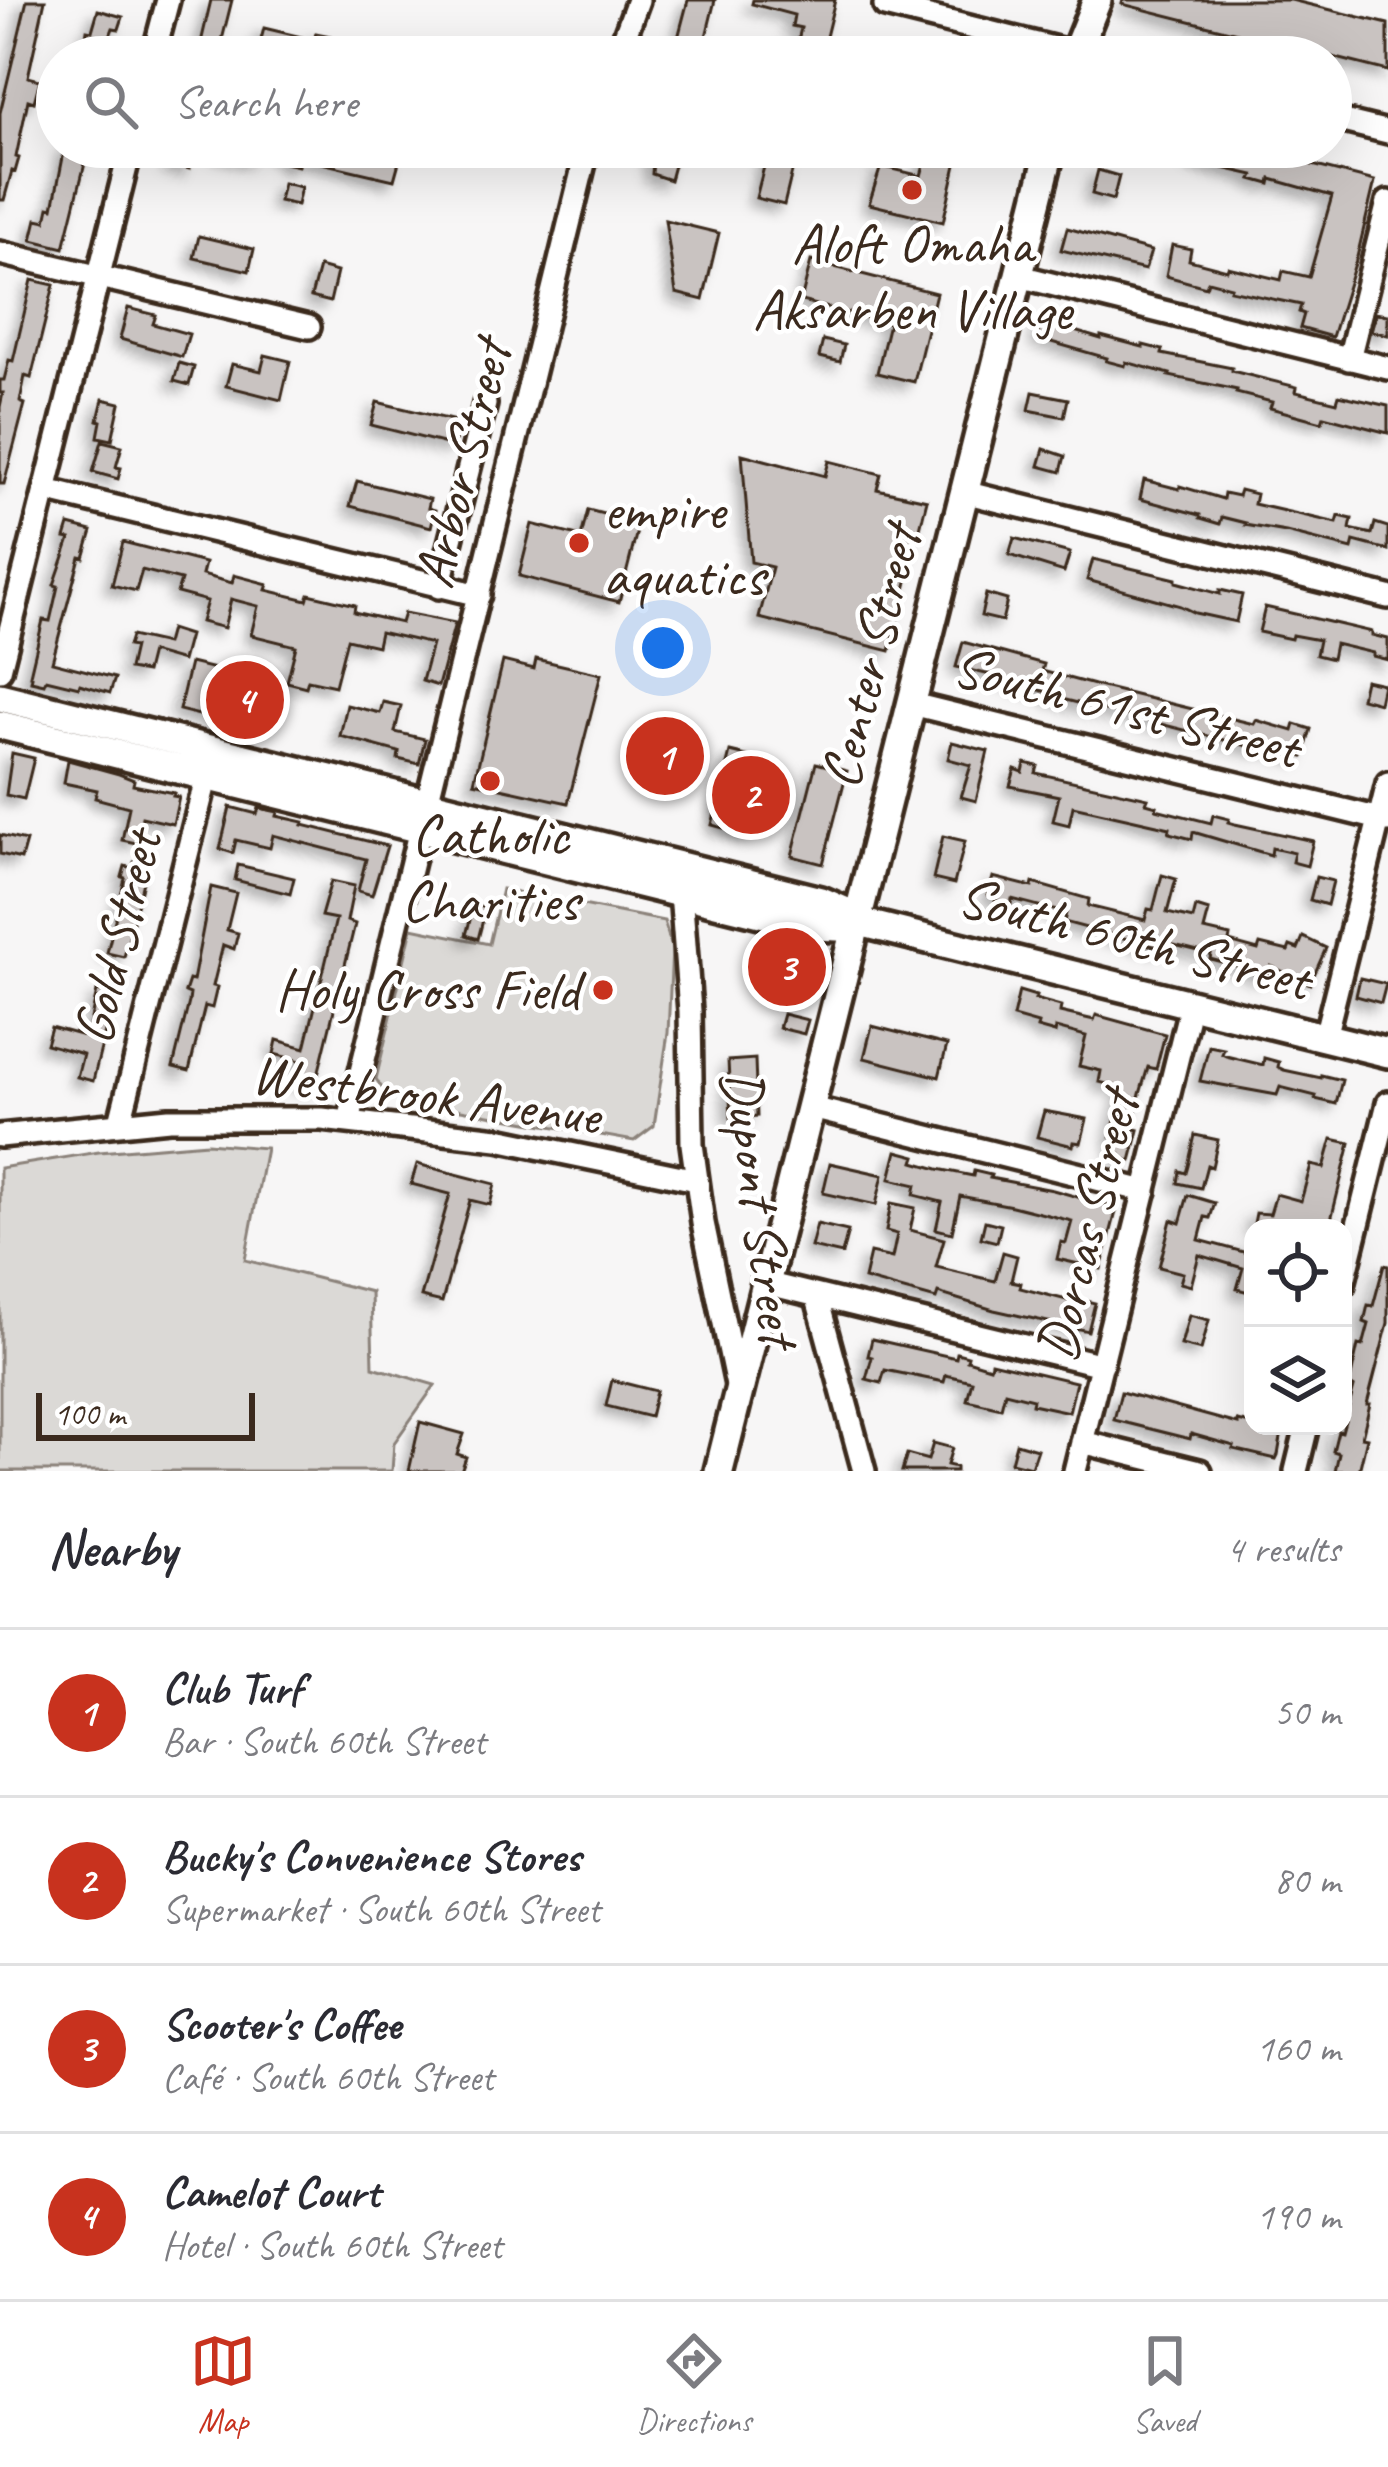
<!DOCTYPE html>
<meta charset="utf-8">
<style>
body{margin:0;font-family:Caveat,sans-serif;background:#f7f7f7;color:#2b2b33}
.controls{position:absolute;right:36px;bottom:36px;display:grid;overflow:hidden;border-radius:24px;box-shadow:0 12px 48px #0002}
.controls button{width:108px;height:108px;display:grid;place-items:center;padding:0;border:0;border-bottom:3px solid #e1e1e2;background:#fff;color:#2b2b33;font:60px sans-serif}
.scale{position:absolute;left:36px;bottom:30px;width:219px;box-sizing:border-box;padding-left:12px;border:6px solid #3b2a1e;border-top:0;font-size:33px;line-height:42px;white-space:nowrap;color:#3b2a1e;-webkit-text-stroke:9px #fff;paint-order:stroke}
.you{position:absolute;left:663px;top:648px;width:42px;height:42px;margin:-30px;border:9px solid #fff;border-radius:50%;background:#1a73e8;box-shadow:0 0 0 18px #1a73e833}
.badge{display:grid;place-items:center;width:78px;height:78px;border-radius:50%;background:#c8321e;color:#fff;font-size:39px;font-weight:700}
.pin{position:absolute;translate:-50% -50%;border:6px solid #fff;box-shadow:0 3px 12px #0006}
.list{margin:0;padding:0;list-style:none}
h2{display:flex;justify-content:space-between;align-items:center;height:156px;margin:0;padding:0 48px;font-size:51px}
h2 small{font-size:39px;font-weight:400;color:#7c7c81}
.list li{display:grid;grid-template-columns:78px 1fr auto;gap:36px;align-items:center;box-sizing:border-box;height:168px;padding:0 48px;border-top:3px solid #e1e1e2}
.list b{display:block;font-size:45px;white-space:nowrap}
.list p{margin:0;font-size:39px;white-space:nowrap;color:#7c7c81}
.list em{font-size:39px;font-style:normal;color:#7c7c81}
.icon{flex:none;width:66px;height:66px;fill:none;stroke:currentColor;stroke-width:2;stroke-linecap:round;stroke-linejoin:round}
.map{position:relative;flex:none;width:1388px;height:1471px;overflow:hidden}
.search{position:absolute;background:#fff;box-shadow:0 12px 48px #0002;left:36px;right:36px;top:36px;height:132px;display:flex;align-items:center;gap:30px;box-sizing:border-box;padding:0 42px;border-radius:66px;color:#7c7c81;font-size:45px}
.sheet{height:828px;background:#fff}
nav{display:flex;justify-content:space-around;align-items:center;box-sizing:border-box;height:168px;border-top:3px solid #e1e1e2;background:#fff;font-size:33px;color:#7c7c81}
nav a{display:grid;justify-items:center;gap:6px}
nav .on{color:#c8321e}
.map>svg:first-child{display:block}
.green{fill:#dbd9d6;stroke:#8b827a;stroke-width:3}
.building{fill:#c9c3c1;stroke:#3b2a1e;stroke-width:3;filter:url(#shadow)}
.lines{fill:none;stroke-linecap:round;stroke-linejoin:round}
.minor-casing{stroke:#3b2a1e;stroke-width:30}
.major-casing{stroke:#3b2a1e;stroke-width:36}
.minor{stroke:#fff;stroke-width:21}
.major{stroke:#fff;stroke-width:27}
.poi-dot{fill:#c8321e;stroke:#fff;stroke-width:4.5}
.labels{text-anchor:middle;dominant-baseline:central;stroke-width:9;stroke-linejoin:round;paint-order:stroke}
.poi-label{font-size:57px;fill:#3b2a1e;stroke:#fff}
.street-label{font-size:57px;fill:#3b2a1e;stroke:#fff}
</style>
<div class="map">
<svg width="1388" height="1471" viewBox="0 0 1388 1471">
<defs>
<filter id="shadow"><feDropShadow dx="-7" dy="7" stdDeviation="6" flood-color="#0004"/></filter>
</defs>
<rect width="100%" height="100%" fill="#f7f6f6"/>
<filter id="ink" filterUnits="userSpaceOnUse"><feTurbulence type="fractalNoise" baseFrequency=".00833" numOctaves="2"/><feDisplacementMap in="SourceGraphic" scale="24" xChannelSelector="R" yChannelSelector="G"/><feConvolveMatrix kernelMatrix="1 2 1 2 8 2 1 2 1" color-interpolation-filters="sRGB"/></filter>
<g filter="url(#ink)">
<path class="green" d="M 502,889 L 664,921 L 672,948 L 668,1033 L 654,1126 L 634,1141 L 388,1097 L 376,1079 L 412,928 L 489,944 Z
M 207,1143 L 266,1148 L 245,1260 L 371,1292 L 373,1367 L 435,1385 L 394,1443 L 392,1471 L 0,1471 L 0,1168 L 99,1152 Z"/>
<path class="building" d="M 27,0 L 45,0 L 28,77 L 40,80 L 34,102 L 28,100 L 16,157 L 19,158 L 15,172 L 12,171 L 4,200 L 0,200 L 0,113 Z
M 211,0 L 232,0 L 219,52 L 200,47 Z
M 688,0 L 715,0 L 701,57 L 673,57 Z
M 753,0 L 835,0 L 821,57 L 794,57 L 801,28 L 792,26 L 794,15 L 752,4 Z
M 1123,0 L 1291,0 L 1388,24 L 1388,71 L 1122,4 Z
M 98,10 L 123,17 L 119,29 L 113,28 L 102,57 L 83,57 L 87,30 L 92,31 Z
M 264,28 L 314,40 L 316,33 L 330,36 L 329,40 L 382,52 L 381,57 L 300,57 L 259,47 Z
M 65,147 L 89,147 L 64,248 L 32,240 L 37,219 L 46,221 L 49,207 L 53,208 Z
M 174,147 L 195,147 L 189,169 L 170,164 Z
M 217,147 L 259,147 L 255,161 L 217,151 Z
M 271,147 L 342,147 L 399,162 L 394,180 L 300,158 L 298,166 L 285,163 L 286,155 L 271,152 Z
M 653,147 L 679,147 L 670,180 L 652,174 L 653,160 L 650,159 Z
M 769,147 L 798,147 L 784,205 L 756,198 Z
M 929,147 L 960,147 L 943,222 L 869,204 L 881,166 L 921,176 Z
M 1195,147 L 1251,147 L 1250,149 L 1375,181 L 1357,257 L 1332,337 L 1300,328 L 1304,314 L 1299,312 L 1301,305 L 1230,290 L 1231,287 L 1208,281 L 1206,287 L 1166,276 L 1172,245 L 1191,249 L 1189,260 L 1227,270 L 1228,267 L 1281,280 L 1283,271 L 1309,277 L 1332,196 L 1271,179 L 1270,184 L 1252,179 L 1254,175 L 1192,161 Z
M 1098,170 L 1119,176 L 1113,200 L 1092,194 Z
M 283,183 L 301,187 L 297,205 L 279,201 Z
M 665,220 L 719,233 L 703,300 L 676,293 Z
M 1067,228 L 1151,251 L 1145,270 L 1061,250 Z
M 199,236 L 254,249 L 249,271 L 194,258 Z
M 811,261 L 936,293 L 914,382 L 877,373 L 889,323 L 801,301 Z
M 319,267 L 337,272 L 330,302 L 311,297 Z
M 32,280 L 54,285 L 31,378 L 25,376 L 20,402 L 25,404 L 4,484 L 0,484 L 0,407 L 3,393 L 0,393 L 0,380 L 4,380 L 9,360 L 13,361 Z
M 128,308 L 156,315 L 153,324 L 189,334 L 182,357 L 120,339 Z
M 1376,313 L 1388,315 L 1388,335 L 1371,331 Z
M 1041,321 L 1101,339 L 1101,336 L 1143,347 L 1143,345 L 1163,350 L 1162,354 L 1232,368 L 1232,371 L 1297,387 L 1296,392 L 1337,402 L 1339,395 L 1388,406 L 1388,433 L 1324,416 L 1322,422 L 1300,416 L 1270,408 L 1272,402 L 1236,393 L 1237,390 L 1169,376 L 1170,374 L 1126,362 L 1125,366 L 1106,361 L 1107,358 L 1037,338 Z
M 823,340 L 844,345 L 840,362 L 819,357 Z
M 265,355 L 290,361 L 281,400 L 226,386 L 232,364 L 261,371 Z
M 179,363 L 194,367 L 189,385 L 174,381 Z
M 1033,392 L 1068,399 L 1064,417 L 1029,410 Z
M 103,399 L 120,403 L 112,440 L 98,437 L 101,421 L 98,420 Z
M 377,402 L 460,422 L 454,446 L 371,425 Z
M 102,441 L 122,446 L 116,467 L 121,468 L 118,479 L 93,472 Z
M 1044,449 L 1065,456 L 1061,472 L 1039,466 Z
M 742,454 L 825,476 L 829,461 L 881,474 L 877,489 L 927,500 L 890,651 L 759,618 L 772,567 L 751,562 Z
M 1144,480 L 1179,489 L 1180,486 L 1223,499 L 1224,493 L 1238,496 L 1240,490 L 1256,494 L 1254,504 L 1337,523 L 1339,516 L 1352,519 L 1350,529 L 1372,534 L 1375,523 L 1388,527 L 1388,550 L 1354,541 L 1352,549 L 1286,532 L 1245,525 L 1246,523 L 1222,517 L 1220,524 L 1200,518 L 1200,515 L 1140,499 Z
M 357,481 L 430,499 L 428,508 L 435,510 L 431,527 L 350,506 Z
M 588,510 L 639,523 L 619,602 L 519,576 L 532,524 L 581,537 Z
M 69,525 L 92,531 L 84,558 L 80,557 L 52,662 L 115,678 L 110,693 L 80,684 L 79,687 L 46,679 L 44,684 L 31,681 L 32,676 L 30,675 L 43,620 L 50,621 L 58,586 L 54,585 L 70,539 L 65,538 Z
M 1014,538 L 1070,553 L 1064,572 L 1009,555 Z
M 123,542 L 205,563 L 202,575 L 232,583 L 234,575 L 268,584 L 266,590 L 307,600 L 309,594 L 355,605 L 354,612 L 401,623 L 404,613 L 455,623 L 438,686 L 422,681 L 432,644 L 380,632 L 377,646 L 347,639 L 335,686 L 308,680 L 306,687 L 287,682 L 296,646 L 251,635 L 258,606 L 231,599 L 224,628 L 201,622 L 207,601 L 177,593 L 181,580 L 142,570 L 136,591 L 112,585 Z
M 1093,559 L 1176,579 L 1176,582 L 1220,594 L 1220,590 L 1242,595 L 1236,622 L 1195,613 L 1180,606 L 1087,580 Z
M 986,594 L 1007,600 L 1002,621 L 981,616 Z
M 1265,607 L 1372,632 L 1372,635 L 1388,639 L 1388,660 L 1373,656 L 1373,653 L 1335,644 L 1332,659 L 1316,655 L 1319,640 L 1292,635 L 1291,639 L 1259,632 Z
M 170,629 L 189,635 L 182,661 L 151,652 L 146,672 L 129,669 L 134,647 L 128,646 L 131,636 L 166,644 Z
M 963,642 L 1044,664 L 1042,671 L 1094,685 L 1254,724 L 1256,720 L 1293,731 L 1295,724 L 1311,729 L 1303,757 L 1264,746 L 1263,750 L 1050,696 L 1051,693 L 1016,684 L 1016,681 L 956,667 Z
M 536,659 L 601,674 L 568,803 L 474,782 L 503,661 L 534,669 Z
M 190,663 L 215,669 L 203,716 L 179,710 Z
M 239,673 L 263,680 L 252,726 L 228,720 Z
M 1365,680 L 1383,684 L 1379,703 L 1361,698 Z
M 383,702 L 401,706 L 395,732 L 425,739 L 419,764 L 398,759 L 399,752 L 340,736 L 347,705 L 380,713 Z
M 659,732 L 681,737 L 670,780 L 649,775 Z
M 952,742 L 988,751 L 976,801 L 961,797 L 971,765 L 948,759 Z
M 730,752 L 767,761 L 760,801 L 749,835 L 712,825 Z
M 12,753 L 34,758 L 24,799 L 6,795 Z
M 68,760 L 119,774 L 134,780 L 133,785 L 174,793 L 173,796 L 179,797 L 173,824 L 142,817 L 136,843 L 122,840 L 129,807 L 95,798 L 97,790 L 64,783 Z
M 816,763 L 847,771 L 823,864 L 792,856 Z
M 1025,763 L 1038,766 L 1036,773 L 1148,798 L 1146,803 L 1157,806 L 1156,809 L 1211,823 L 1213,815 L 1229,819 L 1228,822 L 1235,824 L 1313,841 L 1307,866 L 1292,862 L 1294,853 L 1272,848 L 1271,855 L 1193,832 L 1192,839 L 1169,833 L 1170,828 L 1073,806 L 1069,825 L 1053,821 L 1059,796 L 1010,786 L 1015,769 L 1023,772 Z
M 230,807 L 257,814 L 259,808 L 278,812 L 277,816 L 304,822 L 303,825 L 387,846 L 372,895 L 358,891 L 366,859 L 273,835 L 270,848 L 236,840 L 233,853 L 220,849 Z
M 0,835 L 26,841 L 21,859 L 0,854 Z
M 943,836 L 965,841 L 954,884 L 933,879 Z
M 134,862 L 147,866 L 124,957 L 107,953 L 125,878 L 122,877 L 125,866 L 132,868 Z
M 238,865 L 294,878 L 290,894 L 235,880 Z
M 1162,875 L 1176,879 L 1167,913 L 1193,919 L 1196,907 L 1209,911 L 1204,930 L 1230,936 L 1229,942 L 1258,950 L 1260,944 L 1288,951 L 1290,946 L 1298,949 L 1303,937 L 1326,948 L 1310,984 L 1271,966 L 1268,977 L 1251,973 L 1252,970 L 1210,959 L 1211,954 L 1162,942 L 1161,948 L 1064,922 L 1066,913 L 1012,899 L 1011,904 L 995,900 L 996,897 L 988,895 L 993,877 L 1032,887 L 1033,883 L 1089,899 L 1088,906 L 1145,920 L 1148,909 L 1153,910 Z
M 1316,877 L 1333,881 L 1327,905 L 1310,900 Z
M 331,881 L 354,886 L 347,921 L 355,924 L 315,1087 L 296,1082 L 301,1061 L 274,1054 L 277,1040 L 305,1048 L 336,919 L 321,916 Z
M 211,887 L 236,893 L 227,930 L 238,933 L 234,949 L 223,945 L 213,986 L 217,987 L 212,1008 L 205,1006 L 189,1071 L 173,1067 L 189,1002 L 190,994 L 185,992 L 189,980 L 193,981 Z
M 474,905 L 486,908 L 478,939 L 466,935 Z
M 796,950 L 796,982 L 762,978 L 765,965 L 778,968 L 778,951 Z
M 1360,978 L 1386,984 L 1381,1003 L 1356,996 Z
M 97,991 L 114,995 L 93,1081 L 77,1077 L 83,1054 L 46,1044 L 51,1027 L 87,1037 Z
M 1019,991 L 1036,996 L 1035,999 L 1061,1006 L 1060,1012 L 1094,1020 L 1096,1015 L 1165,1034 L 1156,1069 L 1148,1067 L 1140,1094 L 1132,1128 L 1139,1130 L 1131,1161 L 1119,1158 L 1120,1154 L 1113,1152 L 1117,1137 L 1111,1136 L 1123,1088 L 1099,1082 L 1101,1071 L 1079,1066 L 1086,1036 L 1056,1028 L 1055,1033 L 1037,1028 L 1038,1024 L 1013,1017 Z
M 783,1014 L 808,1020 L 804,1034 L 779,1028 Z
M 872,1026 L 947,1045 L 939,1077 L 864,1058 Z
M 1209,1046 L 1224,1049 L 1222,1054 L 1226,1056 L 1263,1065 L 1264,1058 L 1279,1062 L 1278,1067 L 1284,1070 L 1321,1078 L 1321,1075 L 1342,1080 L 1336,1104 L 1315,1099 L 1316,1096 L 1280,1087 L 1277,1095 L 1200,1081 Z
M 755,1059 L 757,1116 L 731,1118 L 728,1061 Z
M 1044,1111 L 1087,1119 L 1081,1143 L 1074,1142 L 1073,1146 L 1037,1137 Z
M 1195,1135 L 1218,1140 L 1212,1167 L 1207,1165 L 1201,1188 L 1178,1183 L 1180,1171 L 1186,1173 L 1188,1166 Z
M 1332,1139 L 1350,1143 L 1329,1228 L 1253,1228 L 1256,1213 L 1270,1214 L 1276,1194 L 1301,1201 L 1311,1165 L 1324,1168 Z
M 897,1151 L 916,1156 L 914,1162 L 938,1169 L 973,1176 L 974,1171 L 991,1175 L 990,1178 L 1053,1190 L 1117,1208 L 1101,1269 L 1057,1259 L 1061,1242 L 1066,1243 L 1072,1221 L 1012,1206 L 960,1196 L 952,1233 L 936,1229 L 942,1202 L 914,1195 L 916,1185 L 890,1179 Z
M 830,1163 L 883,1175 L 876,1205 L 823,1193 Z
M 417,1164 L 495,1184 L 490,1205 L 470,1200 L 442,1302 L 421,1297 L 450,1194 L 411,1184 Z
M 1188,1195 L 1215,1203 L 1210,1218 L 1205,1217 L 1199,1240 L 1247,1253 L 1249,1244 L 1253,1245 L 1253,1293 L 1237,1289 L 1243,1268 L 1199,1255 L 1191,1286 L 1180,1283 L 1183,1273 L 1159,1267 L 1171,1220 L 1180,1223 Z
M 891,1203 L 915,1208 L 910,1230 L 944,1239 L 936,1267 L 995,1281 L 1003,1252 L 1017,1256 L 1011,1281 L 1021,1283 L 1020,1288 L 1082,1304 L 1083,1300 L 1095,1303 L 1088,1331 L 994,1310 L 938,1293 L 936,1299 L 864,1279 L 870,1253 L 892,1258 L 897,1234 L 886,1231 Z
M 985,1221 L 1001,1225 L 997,1242 L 981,1238 Z
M 817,1224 L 848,1231 L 842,1254 L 811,1247 Z
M 1384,1265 L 1388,1266 L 1388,1323 L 1367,1404 L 1370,1404 L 1362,1437 L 1367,1438 L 1359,1471 L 1335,1471 L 1339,1453 L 1333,1451 L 1338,1431 L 1342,1432 L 1354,1387 L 1349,1386 L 1358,1345 L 1363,1346 L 1369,1324 L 1364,1322 L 1368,1305 L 1373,1306 Z
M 1189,1315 L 1209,1320 L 1201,1350 L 1181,1345 Z
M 872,1339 L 956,1358 L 957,1353 L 968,1356 L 967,1360 L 990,1367 L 991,1362 L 1076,1382 L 1069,1412 L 1032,1404 L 1033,1399 L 1005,1392 L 1001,1408 L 967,1400 L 972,1381 L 946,1375 L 944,1382 L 885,1370 L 881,1383 L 866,1379 L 872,1357 L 868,1356 Z
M 612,1380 L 656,1391 L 650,1417 L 606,1406 Z
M 1121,1392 L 1238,1424 L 1238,1421 L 1267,1428 L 1283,1426 L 1278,1455 L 1276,1459 L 1233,1449 L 1234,1446 L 1191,1434 L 1190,1439 L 1114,1420 Z
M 420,1422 L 464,1434 L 457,1454 L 466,1457 L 461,1471 L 409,1471 Z
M 933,1443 L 952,1448 L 947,1465 L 956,1467 L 956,1471 L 902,1471 L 907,1454 L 928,1460 Z
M 1016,1443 L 1037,1449 L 1031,1467 L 1011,1462 Z"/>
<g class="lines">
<g class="minor-casing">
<path id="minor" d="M 885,6 L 1089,57
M 153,57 L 168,0
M 617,57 L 638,0
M 1331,118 L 1388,132
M 0,253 L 309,327
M 1019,276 L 1388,368
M 1349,359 L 1388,202
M 45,490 L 479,595
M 964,492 L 1388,597
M 439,587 L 485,404
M 0,670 L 131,147
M 912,704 L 1388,821
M 427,803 L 588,147
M 681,892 L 690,1011 L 692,1144 L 703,1223 L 738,1390
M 1325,1037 L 1388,783
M 808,1107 L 1145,1191
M 349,1121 L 420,829
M 120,1122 L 207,775
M 0,1136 L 169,1119 L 322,1119 L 498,1139 L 696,1180
M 765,1283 L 1102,1365
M 1343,1285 L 1388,1103
M 817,1298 L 864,1471
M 1082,1442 L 1200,1471
M 1075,1471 L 1191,1004
M 1296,1471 L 1307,1426"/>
</g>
<g class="major-casing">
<path id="major" d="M 1074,57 L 1097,0
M 0,697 L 821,901 L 844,911 L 855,921 L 1388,1053
M 0,725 L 813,926 L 838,927 L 855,921
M 719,1471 L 1051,147"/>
</g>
<use href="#minor" class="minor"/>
<use href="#major" class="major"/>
</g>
</g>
<g class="poi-dot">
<circle cx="912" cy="190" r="12"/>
<circle cx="579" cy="543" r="12"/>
<circle cx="490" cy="781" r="12"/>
<circle cx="603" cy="990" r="12"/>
</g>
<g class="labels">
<g class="poi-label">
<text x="912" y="244">Aloft Omaha<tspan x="912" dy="66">Aksarben Village</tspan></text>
<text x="603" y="510" text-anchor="start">empire<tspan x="603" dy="66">aquatics</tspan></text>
<text x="490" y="835">Catholic<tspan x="490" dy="66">Charities</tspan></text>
<text x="579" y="990" text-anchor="end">Holy Cross Field</text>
</g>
<g class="street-label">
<text transform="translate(462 464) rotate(-76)">Arbor Street</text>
<text transform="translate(870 657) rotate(-76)">Center Street</text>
<text transform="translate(1126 707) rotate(14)">South 61st Street</text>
<text transform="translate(117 937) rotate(-76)">Gold Street</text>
<text transform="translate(1134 938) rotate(14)">South 60th Street</text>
<text transform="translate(426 1094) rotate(7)">Westbrook Avenue</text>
<text transform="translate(761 1207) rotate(82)">Dupont Street</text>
<text transform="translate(1087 1226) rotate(-76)">Dorcas Street</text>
</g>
</g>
</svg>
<div class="controls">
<button><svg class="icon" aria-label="locate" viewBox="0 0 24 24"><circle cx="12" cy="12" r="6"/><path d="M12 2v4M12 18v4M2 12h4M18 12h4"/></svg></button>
<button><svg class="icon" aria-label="layers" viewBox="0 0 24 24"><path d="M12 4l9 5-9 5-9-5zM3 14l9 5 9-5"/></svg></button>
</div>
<div class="scale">100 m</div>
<div class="you"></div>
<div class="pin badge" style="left:665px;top:756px">1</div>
<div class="pin badge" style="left:751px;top:795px">2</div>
<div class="pin badge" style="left:787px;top:967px">3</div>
<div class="pin badge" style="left:245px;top:700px">4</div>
<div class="search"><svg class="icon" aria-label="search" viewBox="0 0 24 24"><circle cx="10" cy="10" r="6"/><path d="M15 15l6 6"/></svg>Search here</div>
</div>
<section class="sheet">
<h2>Nearby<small>4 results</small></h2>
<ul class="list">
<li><span class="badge">1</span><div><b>Club Turf</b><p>Bar · South 60th Street</p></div><em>50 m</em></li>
<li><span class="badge">2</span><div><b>Bucky's Convenience Stores</b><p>Supermarket · South 60th Street</p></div><em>80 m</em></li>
<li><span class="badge">3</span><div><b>Scooter's Coffee</b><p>Café · South 60th Street</p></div><em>160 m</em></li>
<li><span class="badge">4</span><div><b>Camelot Court</b><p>Hotel · South 60th Street</p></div><em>190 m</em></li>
</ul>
</section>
<nav>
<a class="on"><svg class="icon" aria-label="map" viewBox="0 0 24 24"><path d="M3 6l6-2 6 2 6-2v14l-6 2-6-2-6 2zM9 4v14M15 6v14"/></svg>Map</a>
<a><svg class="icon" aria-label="directions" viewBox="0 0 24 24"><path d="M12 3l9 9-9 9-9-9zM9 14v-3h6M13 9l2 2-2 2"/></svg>Directions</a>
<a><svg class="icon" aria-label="saved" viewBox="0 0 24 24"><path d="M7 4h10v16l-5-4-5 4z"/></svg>Saved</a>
</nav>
